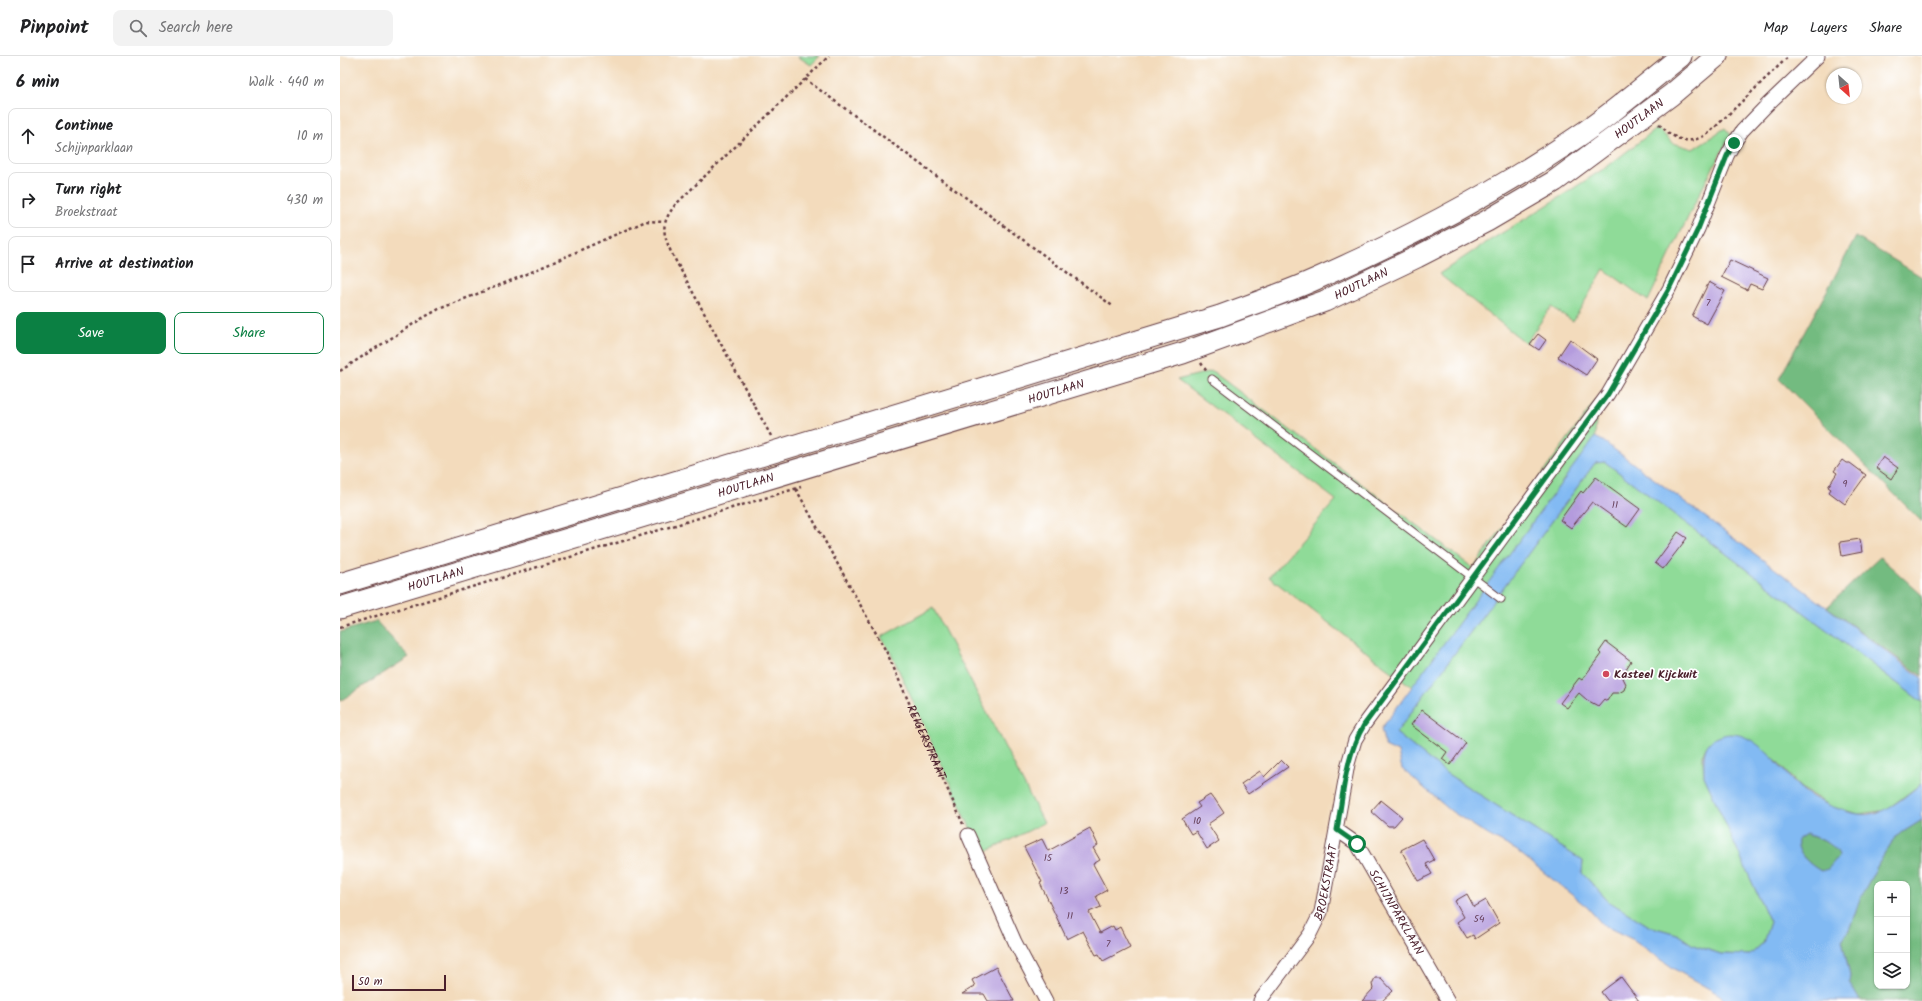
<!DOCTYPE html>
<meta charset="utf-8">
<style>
body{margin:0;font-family:Kalam,sans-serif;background:#f2f2f2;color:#202124}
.controls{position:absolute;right:12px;bottom:12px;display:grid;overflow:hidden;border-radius:8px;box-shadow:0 1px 3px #0004}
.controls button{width:36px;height:36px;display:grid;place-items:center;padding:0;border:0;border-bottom:1px solid #e0e0e0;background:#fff;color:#202124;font:20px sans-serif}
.compass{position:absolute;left:1486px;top:12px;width:36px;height:36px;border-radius:50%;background:#fff;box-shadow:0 1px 3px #0004;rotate:153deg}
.scale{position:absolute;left:12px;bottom:10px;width:94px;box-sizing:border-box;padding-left:4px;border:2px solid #4a1f2b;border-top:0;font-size:11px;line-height:14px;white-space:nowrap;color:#4a1f2b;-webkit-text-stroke:3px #fff;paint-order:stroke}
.stop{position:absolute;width:12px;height:12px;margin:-9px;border:3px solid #0b8043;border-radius:50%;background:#fff}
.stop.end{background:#0b8043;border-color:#fff;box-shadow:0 1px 4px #0008}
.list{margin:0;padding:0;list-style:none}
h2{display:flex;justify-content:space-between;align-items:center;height:52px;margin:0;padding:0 16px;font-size:17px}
h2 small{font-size:13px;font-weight:400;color:#757577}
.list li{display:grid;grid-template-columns:26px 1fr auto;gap:12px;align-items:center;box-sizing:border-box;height:56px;margin:0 8px 8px;padding:0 8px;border:1px solid #e0e0e0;border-radius:8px}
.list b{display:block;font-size:15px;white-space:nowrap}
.list p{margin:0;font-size:13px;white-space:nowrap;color:#757577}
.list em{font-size:13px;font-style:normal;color:#757577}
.actions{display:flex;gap:8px;padding:12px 16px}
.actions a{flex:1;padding:9px 0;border:1px solid #0b8043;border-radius:8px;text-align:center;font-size:14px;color:#0b8043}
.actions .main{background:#0b8043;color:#fff}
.icon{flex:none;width:22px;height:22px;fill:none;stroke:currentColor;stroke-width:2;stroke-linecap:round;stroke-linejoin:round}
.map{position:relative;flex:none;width:1582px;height:945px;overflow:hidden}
header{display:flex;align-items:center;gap:24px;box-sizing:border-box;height:56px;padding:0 20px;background:#fff;border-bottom:1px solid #e0e0e0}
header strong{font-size:19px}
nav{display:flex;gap:22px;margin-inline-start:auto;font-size:14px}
.search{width:280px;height:36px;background:#f2f2f2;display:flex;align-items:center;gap:10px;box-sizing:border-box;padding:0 14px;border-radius:8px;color:#757577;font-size:15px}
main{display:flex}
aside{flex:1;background:#fff}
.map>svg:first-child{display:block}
.green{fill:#8fdb98;stroke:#6c7d62}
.forest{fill:#73bb80;stroke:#5e6d56;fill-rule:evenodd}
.water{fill:#82baf3;stroke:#666c8f;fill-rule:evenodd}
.building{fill:#b49bdd}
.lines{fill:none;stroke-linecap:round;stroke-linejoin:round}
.lane-casing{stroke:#633b41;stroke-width:9}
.street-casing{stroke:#633b41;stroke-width:15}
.primary-casing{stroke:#633b41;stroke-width:23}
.path{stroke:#633b41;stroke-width:2.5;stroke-dasharray:3 3;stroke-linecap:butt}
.lane{stroke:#fff;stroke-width:7}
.street{stroke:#fff;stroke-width:13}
.primary{stroke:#fff;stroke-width:21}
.route{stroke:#0b8043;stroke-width:5}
.poi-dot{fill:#d1495b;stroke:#fff;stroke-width:1.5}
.labels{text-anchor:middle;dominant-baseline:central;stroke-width:3.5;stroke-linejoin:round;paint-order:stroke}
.number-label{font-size:10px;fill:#643e58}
.street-label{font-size:12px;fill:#4a1f2b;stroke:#fff}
.poi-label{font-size:12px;font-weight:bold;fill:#4a1f2b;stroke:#fff;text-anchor:start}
</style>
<header>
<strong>Pinpoint</strong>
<div class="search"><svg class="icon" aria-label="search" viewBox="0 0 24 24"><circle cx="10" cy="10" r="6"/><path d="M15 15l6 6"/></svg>Search here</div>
<nav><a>Map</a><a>Layers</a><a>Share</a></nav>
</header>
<main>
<aside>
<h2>6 min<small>Walk · 440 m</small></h2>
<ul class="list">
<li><svg class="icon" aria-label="ahead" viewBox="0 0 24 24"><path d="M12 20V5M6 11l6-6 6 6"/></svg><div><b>Continue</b><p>Schijnparklaan</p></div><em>10 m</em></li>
<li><svg class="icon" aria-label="right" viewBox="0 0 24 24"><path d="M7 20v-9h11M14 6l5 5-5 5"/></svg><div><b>Turn right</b><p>Broekstraat</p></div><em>430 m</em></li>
<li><svg class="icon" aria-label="arrive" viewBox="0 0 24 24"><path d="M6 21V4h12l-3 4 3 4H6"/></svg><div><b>Arrive at destination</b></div></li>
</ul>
<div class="actions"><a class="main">Save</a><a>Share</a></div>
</aside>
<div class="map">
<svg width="1582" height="945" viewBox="0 0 1582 945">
<rect width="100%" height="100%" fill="#fff"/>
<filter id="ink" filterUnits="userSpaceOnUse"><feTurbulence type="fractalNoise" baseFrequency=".025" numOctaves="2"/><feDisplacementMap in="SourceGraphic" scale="8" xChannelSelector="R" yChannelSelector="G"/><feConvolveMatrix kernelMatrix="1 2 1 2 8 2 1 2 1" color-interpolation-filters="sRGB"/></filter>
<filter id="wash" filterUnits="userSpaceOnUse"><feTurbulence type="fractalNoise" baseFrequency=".012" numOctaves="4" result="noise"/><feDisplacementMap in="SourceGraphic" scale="16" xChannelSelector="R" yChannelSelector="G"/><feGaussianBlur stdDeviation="0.9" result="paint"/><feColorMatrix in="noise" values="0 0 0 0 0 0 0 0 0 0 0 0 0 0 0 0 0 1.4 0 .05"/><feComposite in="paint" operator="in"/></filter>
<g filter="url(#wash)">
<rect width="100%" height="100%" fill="#f3dbbc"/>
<path class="green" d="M 457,0 L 480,0 L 471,9 Z
M 1317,72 L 1333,87 L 1353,93 L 1385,72 L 1391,79 C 1360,133 1335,189 1308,245 L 1264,213 L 1233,265 L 1211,251 L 1186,287 L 1099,218 L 1144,188 L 1206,150 L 1268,110 Z
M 872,315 L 1133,512 L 1257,343 L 1255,381 L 1072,631 L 929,521 L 996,444 L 837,324 Z
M 1265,406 L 1582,646 L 1582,727 L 1546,754 L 1519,758 L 1492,751 L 1461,732 L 1435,704 L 1420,691 L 1377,681 C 1359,695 1363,699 1364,720 L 1430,866 L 1423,887 L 1410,899 L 1381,898 L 1353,889 L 1337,878 L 1309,870 L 1268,845 L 1242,817 L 1243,805 L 1106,717 L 1056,677 L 1255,407 Z
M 593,552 L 704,767 L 642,798 L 550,595 L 541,581 Z"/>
<path class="forest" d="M 1516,181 L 1582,221 L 1582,466 L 1439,323 Z
M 1540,501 L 1582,539 L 1582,620 L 1487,551 Z
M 36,565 L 69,601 L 0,645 L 0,576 Z
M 1582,764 L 1582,945 L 1520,945 L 1509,926 L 1510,920 L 1502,884 L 1509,874 L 1521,840 L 1539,807 L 1555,781 ZM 1537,828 L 1567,828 L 1567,930 L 1537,930 Z
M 1466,778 C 1477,783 1497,787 1499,800 L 1488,814 L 1481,815 C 1470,809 1455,797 1458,783 Z"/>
<path class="water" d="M 1255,381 L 1263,385 L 1582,622 L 1582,646 L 1265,406 L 1255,407 L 1056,677 L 1106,717 L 1243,805 L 1242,817 L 1268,845 L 1309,870 L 1337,878 L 1353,889 L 1381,898 L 1410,899 L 1423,887 L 1430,866 L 1364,720 C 1364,703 1361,686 1380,680 C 1413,668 1439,713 1460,732 C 1474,744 1499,755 1518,758 C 1543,762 1564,741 1582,727 L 1582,764 L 1555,781 L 1539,807 L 1521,840 L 1509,874 L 1502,884 L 1510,920 L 1509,926 L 1520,945 L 1385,945 L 1380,939 L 1336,914 L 1294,884 L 1263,869 L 1247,851 L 1176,794 L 1148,779 L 1111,755 L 1062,713 L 1058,696 L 1045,690 L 1041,673 ZM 1466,778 C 1477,782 1497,788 1499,800 L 1488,813 L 1481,815 C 1470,809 1455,797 1458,783 Z"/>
<g id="blocks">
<path class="building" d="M 1390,204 L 1428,222 L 1422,233 L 1410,228 L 1407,234 L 1381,221 Z
M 1369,226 L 1385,235 L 1367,268 L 1352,260 Z
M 1198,278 L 1206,284 L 1199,294 L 1190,288 Z
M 1230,283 L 1257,303 L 1246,319 L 1218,301 Z
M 1543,401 L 1558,412 L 1551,423 L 1536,412 Z
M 1502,404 L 1506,407 L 1510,407 L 1526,419 L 1505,448 L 1489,436 L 1491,433 L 1488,431 L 1497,417 L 1494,415 Z
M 1256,421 L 1300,453 L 1287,471 L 1252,446 L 1231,472 L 1220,464 L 1241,435 L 1243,437 Z
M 1338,476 L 1347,482 L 1323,513 L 1315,507 Z
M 1520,483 L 1522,496 L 1502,500 L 1500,486 Z
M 1266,586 L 1291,605 L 1286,613 L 1289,615 L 1283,622 L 1286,628 L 1284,634 L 1279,637 L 1272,637 L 1267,645 L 1264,643 L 1258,650 L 1247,644 L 1239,637 L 1227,652 L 1220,647 L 1239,622 L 1242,624 L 1261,598 L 1259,596 Z
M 1082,654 L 1126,687 L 1110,709 L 1102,703 L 1107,696 L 1071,669 Z
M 941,704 L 948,711 L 908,738 L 901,728 L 920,715 L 924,721 Z
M 870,739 L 873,743 L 874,742 L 884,757 L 868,768 L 879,785 L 867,793 L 856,775 L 851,778 L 842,763 L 860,751 L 857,747 Z
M 1041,744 L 1062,761 L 1054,770 L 1048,770 L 1031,755 Z
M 750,772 L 758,789 L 753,792 L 760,804 L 753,808 L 767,834 L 756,840 L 761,851 L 749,856 L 760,877 L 773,870 L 775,874 L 780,871 L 790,891 L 763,905 L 759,898 L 756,899 L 743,875 L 727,883 L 700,827 L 702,826 L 684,791 L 702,783 L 708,795 Z
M 1082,783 L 1094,804 L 1086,808 L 1092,818 L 1078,825 L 1061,794 Z
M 1127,838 L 1134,851 L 1146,844 L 1159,867 L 1135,883 L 1133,879 L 1127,882 L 1117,866 L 1124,861 L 1115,845 Z
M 656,911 L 674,945 L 648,945 L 644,938 L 622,938 L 635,930 L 632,924 Z
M 1281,921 L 1299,945 L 1268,945 L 1261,936 Z
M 1035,922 L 1041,922 L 1053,935 L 1042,945 L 1022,945 L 1033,933 L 1032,928 Z"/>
</g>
</g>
<g filter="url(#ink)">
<use href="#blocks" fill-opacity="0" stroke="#633b41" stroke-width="1"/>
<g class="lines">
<g class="lane-casing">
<path id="lane" d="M 872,323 L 1161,543"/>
</g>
<g class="street-casing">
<g id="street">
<path id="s2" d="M 997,774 L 1017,788 L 1108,945"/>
<path d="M 628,779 L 675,886 L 706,945"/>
<path id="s3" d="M 920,945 L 970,878 L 981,856 L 1008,708 L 1015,684 L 1024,669 L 1268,338 L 1329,233 L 1358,173 L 1387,100 L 1394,87 L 1402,75 L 1428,48 L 1478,0"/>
</g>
</g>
<g class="primary-casing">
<g id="primary">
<path d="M 0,528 L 880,260 C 912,248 945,237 976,223 C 1069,182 1162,133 1246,75 C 1279,52 1310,25 1341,0"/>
<path id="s4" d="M 0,552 L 843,297 L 985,245 L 1077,201 L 1147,165 L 1215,125 L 1331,39 L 1377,0"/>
</g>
</g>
<g class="path">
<path d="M 465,23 L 774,251"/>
<path d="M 1319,68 C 1336,85 1348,90 1369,77 L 1449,0"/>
<path d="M 861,307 L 867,316"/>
<path d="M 0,315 L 81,263 L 99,253 L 180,221 L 306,165 L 324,166"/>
<path d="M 431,380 L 331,196 C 322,175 321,168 335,149 L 489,0"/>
<path id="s1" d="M 456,433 L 547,597 L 623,768"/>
<path d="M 0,571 L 461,431"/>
</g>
<use href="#lane" class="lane"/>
<use href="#street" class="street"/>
<use href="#primary" class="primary"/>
</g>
</g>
<g class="lines" filter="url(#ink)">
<path class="route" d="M 1017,788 L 997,774 C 1003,739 1005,701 1024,669 L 1268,338 L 1329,233 L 1358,173 L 1387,100 L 1394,87"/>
</g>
<circle class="poi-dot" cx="1266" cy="618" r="4"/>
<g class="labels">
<g class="number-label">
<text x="1368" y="247">7</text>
<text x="1505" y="428">9</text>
<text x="1275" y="449">11</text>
<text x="857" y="765">10</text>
<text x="708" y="802">15</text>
<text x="724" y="835">13</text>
<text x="730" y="860">11</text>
<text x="1139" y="863">54</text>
<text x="768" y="888">7</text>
</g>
<g class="street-label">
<text stroke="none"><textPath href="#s4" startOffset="1396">HOUTLAAN</textPath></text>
<text stroke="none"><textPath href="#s4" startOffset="1072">HOUTLAAN</textPath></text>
<text stroke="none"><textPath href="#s4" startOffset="748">HOUTLAAN</textPath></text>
<text stroke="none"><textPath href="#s4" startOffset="424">HOUTLAAN</textPath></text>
<text stroke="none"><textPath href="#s4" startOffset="100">HOUTLAAN</textPath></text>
<text stroke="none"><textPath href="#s1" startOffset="285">REIGERSTRAAT</textPath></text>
<text stroke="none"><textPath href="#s3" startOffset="138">BROEKSTRAAT</textPath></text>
<text stroke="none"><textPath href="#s2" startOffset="103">SCHIJNPARKLAAN</textPath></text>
</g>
<g class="poi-label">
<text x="1274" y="618">Kasteel Kijckuit</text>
</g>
</g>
</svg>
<div class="controls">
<button>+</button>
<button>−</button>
<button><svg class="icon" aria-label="layers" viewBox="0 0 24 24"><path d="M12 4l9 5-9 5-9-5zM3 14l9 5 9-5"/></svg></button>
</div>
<svg class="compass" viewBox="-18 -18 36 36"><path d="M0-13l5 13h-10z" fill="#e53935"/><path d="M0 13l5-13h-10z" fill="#757577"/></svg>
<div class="scale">50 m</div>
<div class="stop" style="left:1017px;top:788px"></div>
<div class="stop end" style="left:1394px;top:87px"></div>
</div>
</main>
